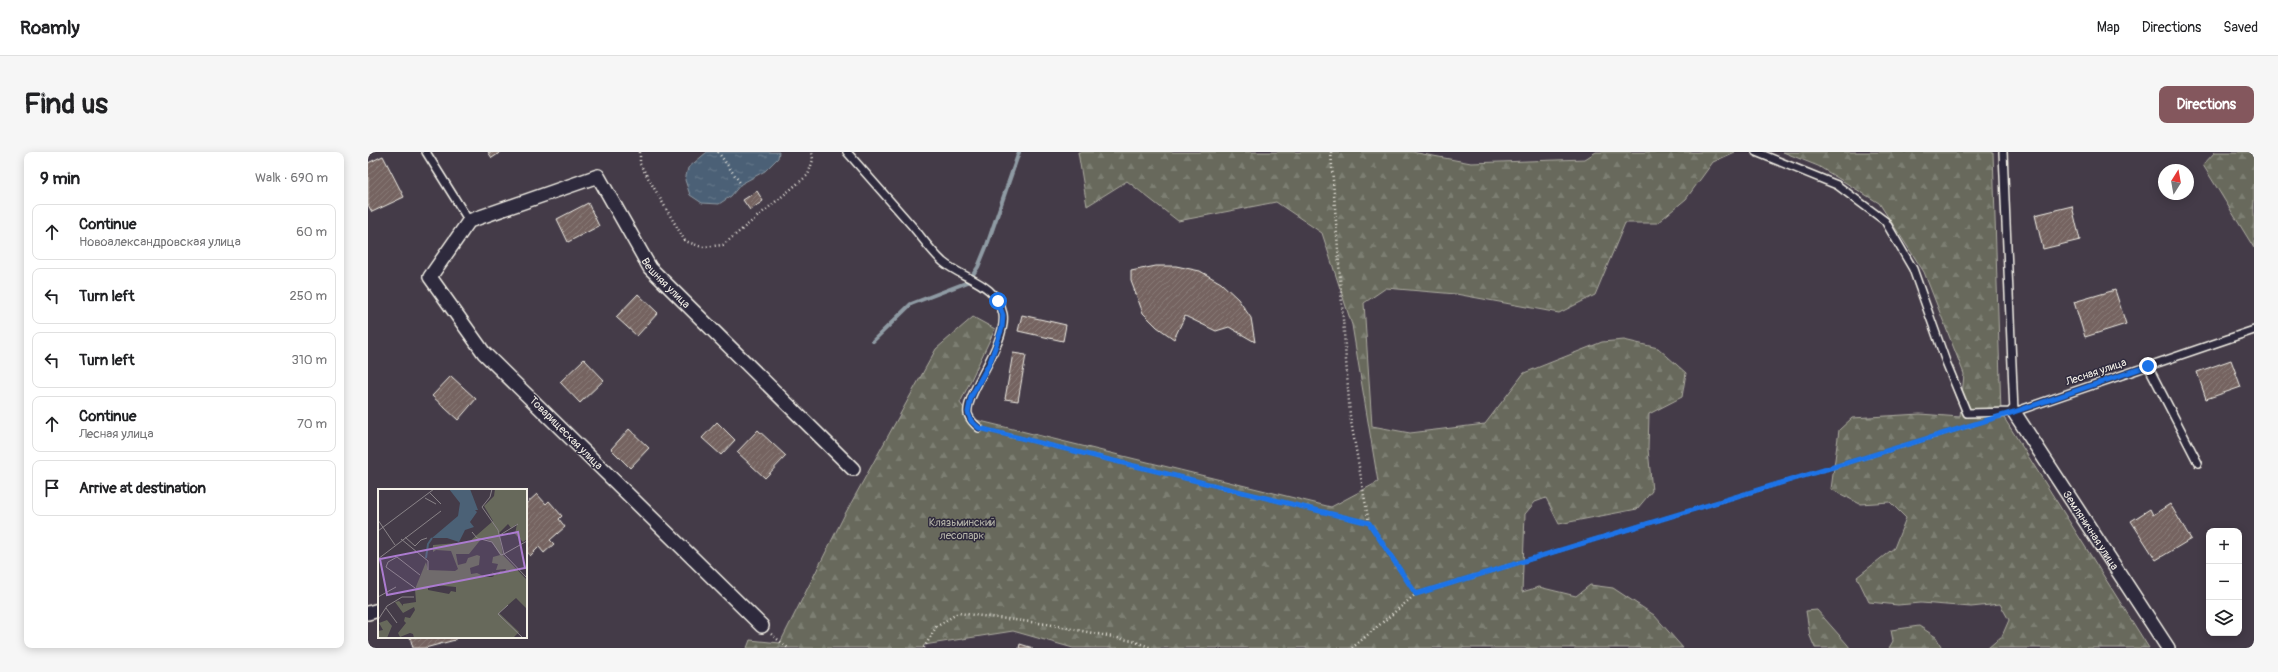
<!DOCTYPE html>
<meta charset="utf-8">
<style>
body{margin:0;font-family:Pangolin,sans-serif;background:#f6f6f6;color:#202124}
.controls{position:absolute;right:12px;bottom:12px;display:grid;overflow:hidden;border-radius:8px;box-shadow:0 2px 10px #0003}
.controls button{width:36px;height:36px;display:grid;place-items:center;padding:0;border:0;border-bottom:1px solid #e0e0e0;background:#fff;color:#202124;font:20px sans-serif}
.compass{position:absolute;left:1790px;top:12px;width:36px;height:36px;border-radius:50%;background:#fff;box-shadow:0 2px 10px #0003;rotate:11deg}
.stop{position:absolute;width:12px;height:12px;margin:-9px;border:3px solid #1a73e8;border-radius:50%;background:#fff}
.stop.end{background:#1a73e8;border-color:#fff;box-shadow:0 1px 4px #0008}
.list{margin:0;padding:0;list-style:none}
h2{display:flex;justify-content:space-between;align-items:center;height:52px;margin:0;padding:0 16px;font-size:17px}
h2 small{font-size:13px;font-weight:400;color:#757577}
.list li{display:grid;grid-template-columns:26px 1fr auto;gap:12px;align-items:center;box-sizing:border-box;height:56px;margin:0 8px 8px;padding:0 8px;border:1px solid #e0e0e0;border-radius:8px}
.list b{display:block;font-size:15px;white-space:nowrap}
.list p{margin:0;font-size:13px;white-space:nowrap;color:#757577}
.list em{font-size:13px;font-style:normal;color:#757577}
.icon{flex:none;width:22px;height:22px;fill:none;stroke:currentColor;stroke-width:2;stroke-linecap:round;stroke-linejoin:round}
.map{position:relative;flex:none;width:1886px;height:496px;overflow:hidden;border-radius:8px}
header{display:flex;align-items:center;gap:24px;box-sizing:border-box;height:56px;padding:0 20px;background:#fff;border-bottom:1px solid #e0e0e0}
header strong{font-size:19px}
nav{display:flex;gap:22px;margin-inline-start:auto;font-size:14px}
.intro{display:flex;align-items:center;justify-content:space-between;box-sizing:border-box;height:96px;padding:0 24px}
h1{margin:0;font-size:28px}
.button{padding:10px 18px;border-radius:8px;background:#84575d;color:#fff;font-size:14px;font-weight:700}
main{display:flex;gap:24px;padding:0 24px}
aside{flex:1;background:#fff;border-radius:8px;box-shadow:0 2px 10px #0003}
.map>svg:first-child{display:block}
.forest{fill:url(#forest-firs);stroke:#aeada2}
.water{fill:url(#water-ripples);stroke:#8f9ba4}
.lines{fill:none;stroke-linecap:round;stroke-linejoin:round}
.stream{stroke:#8f9ba4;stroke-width:4}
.building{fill:url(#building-hatch);stroke:#f4f1e8}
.service-casing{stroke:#f4f1e8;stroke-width:10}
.minor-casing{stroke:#f4f1e8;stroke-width:16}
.path{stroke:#f4f1e8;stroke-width:2.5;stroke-dasharray:1 3;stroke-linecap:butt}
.service{stroke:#2f2a3d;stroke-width:7}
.minor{stroke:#2f2a3d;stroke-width:13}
.route{stroke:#1a73e8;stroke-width:5}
.labels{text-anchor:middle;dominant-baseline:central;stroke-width:3;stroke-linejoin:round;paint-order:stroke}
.street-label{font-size:11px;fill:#f4f1e8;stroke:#2f2a3d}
.park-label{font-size:11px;fill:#b5b4a9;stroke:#2f2a3d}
.inset-river{fill:none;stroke:#4b6176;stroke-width:2}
.inset-road{fill:none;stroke:#8a8488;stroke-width:1}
.view{fill:#ab7bcf;fill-opacity:0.15;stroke:#ab7bcf;stroke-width:2}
.inset-edge{fill:none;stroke:#f4f1e8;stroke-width:2}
</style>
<header>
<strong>Roamly</strong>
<nav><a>Map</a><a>Directions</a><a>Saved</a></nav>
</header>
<div class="intro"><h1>Find us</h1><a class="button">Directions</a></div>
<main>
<aside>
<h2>9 min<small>Walk · 690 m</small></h2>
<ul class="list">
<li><svg class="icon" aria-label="ahead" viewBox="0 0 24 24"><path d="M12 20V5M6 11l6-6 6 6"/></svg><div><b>Continue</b><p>Новоалександровская улица</p></div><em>60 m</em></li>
<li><svg class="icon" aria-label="left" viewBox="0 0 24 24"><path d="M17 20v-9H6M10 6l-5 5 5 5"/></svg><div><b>Turn left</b></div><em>250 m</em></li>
<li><svg class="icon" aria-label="left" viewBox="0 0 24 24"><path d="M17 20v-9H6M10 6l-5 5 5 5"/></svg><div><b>Turn left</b></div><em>310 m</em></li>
<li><svg class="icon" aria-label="ahead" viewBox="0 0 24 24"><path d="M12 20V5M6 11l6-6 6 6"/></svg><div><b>Continue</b><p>Лесная улица</p></div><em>70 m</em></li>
<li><svg class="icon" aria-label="arrive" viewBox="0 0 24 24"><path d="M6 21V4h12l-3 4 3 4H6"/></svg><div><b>Arrive at destination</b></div></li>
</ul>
</aside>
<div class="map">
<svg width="1886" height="496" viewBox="0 0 1886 496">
<defs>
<pattern id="forest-firs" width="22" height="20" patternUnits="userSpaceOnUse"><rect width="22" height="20" fill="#67695b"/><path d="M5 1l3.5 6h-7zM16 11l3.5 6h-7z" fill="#7d7f73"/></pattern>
<pattern id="water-ripples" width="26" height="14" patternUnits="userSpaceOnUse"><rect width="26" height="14" fill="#4b6176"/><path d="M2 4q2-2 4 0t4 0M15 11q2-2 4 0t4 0" fill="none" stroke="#66788a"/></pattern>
<pattern id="building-hatch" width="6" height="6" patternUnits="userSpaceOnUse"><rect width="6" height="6" fill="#746461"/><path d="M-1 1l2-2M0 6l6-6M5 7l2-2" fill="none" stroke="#887b78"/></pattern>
</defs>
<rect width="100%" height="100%" fill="#443b48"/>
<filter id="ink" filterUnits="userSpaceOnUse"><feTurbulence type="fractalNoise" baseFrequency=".025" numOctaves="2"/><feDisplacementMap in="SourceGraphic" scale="8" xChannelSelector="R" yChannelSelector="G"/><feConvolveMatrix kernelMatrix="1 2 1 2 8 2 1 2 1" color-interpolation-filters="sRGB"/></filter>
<g filter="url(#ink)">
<path class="forest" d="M 710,0 L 1044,0 L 1103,11 L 1217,7 L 1228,0 L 1367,0 L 1345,10 L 1318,47 L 1289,71 L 1257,71 L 1227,143 L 1191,161 L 1088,142 L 1018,136 L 996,151 L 1004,274 L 1042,281 L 1117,272 L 1156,221 L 1234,190 L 1256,188 L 1290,196 L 1318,221 L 1314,245 L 1281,262 L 1280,297 L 1284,339 L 1269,357 L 1191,372 L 1178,346 L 1167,350 L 1157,362 L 1154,440 L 1171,435 L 1208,444 L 1222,433 L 1245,436 L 1286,463 L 1315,496 L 705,496 L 645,479 L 556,493 L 555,496 L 379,496 L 382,488 L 412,491 L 477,362 L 568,197 L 605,165 L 627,177 L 592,251 L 604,267 L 963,355 L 1010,330 L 984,173 L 954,81 L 908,50 L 810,69 L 759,29 L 719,54 Z
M 1415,0 L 1625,0 L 1633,261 L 1781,496 L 1620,496 L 1634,484 L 1641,468 L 1632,452 L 1603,455 L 1553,451 L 1530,453 L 1501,450 L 1489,425 L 1526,396 L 1538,366 L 1522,350 L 1492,352 L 1463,337 L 1471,278 L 1484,266 L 1552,262 L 1592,265 L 1596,222 L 1556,120 L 1511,51 L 1450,14 Z
M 1847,0 L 1886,0 L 1886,96 L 1835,13 Z
M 1449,458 L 1479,492 L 1482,496 L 1447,496 L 1442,484 L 1438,459 Z
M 1551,474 L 1568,485 L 1574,496 L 1521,496 L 1525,489 L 1523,478 Z"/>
<path class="water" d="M 339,0 L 411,0 L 410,6 L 397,19 L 373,32 L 363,44 L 351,52 L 334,51 L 322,43 L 317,28 L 320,16 Z"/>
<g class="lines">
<path class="stream" d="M 505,189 L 543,152 L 600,130 L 610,115 L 619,93 L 651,0"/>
</g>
<path class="building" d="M 120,0 L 133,0 L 124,6 Z
M 15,4 L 36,45 L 4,60 L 0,53 L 0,11 Z
M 389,39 L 395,49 L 382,58 L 375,48 Z
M 220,51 L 231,74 L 200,90 L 189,67 Z
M 1704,54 L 1712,88 L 1675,97 L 1667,63 Z
M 788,114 L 808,114 L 832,119 L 853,131 L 870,147 L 883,166 L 887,190 L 861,175 L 848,179 L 817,164 L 806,187 L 789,175 L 775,161 L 763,129 L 763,119 Z
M 1747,138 L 1758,172 L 1717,185 L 1706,150 Z
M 270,142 L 290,161 L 269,184 L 248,165 Z
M 654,163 L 698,173 L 695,189 L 650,179 Z
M 645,201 L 658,203 L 650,249 L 637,247 Z
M 216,207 L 236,228 L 212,251 L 192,230 Z
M 1863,208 L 1873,235 L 1838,247 L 1829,220 Z
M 83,224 L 108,247 L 90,268 L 64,244 Z
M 349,270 L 367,288 L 353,303 L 334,286 Z
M 261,277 L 281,296 L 262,316 L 243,297 Z
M 390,278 L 418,304 L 397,326 L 369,300 Z
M 169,342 L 178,352 L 181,349 L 194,364 L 191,367 L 197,375 L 182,388 L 186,392 L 176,401 L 171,395 L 162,404 L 158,399 L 158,352 Z
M 1802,352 L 1823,387 L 1788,408 L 1763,369 L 1782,357 L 1785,363 Z
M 42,485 L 87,485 L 87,488 L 57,496 L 45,496 Z
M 652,492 L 665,496 L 651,496 Z"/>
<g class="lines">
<g class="service-casing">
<path id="service" d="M 58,0 L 101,69
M 479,0 C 501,25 523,50 545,75 C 555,87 564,100 575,110 C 595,127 629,131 635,162 C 640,191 596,243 600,262 C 602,268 606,272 611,276
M 1388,0 L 1469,33 L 1517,69 L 1545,117 L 1578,210 L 1599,261 L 1646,260 L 1886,178
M 1635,0 L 1646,260
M 1780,214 L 1830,311"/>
</g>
<g class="minor-casing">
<g id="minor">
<path id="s1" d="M 1646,260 L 1800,496"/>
<path d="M 0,461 L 11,458"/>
<path id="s2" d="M 394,474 L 116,201 L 62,125 L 101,69 L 230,24 L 282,116 L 485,317"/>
</g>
</g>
<path class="path" d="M 272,0 L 272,12 L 317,89 L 334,95 L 355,93 L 440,23 L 445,8 L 444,0
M 350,0 L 373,32
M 963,0 L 982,264 L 1001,371
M 619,278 L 1001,371 L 1048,442 L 1608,272
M 403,482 L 420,496
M 556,496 L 568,475 L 590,461 L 679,472 L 765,489 L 784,496
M 984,496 L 1048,442"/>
<use href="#service" class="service"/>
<use href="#minor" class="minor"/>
</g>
</g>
<g class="lines" filter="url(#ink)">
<path class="route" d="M 630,149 L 635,163 L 634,176 L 622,210 L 603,245 L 600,260 L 603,269 L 611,276 L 1001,371 L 1048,442 L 1646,260 L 1780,214"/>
</g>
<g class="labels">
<g class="street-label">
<text stroke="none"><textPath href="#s2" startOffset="815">Вешняя улица</textPath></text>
<text transform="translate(1728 220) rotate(-19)">Лесная улица</text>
<text transform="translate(198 281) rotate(45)">Товарищеская улица</text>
<text stroke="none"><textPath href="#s1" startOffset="141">Земляничная улица</textPath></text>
</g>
<g class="park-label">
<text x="594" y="370">Клязьминский<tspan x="594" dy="13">лесопарк</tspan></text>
</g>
</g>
<g transform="translate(10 337)">
<rect width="149" height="149" fill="#443b48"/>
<path d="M 117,0 L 149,0 L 149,50 L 145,53 L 137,45 L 139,35 L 133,39 L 130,35 L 121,44 L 125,66 L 149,91 L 149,120 L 138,109 L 121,124 L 141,143 L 135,149 L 36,149 L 35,145 L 32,144 L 22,148 L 20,144 L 28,134 L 26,132 L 27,128 L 32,129 L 37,121 L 36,118 L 25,124 L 17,113 L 21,112 L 25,117 L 25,115 L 38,113 L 37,100 L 48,73 L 50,81 L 77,82 L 80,80 L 73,62 L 58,61 L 55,63 L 55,56 L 91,53 L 115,32 L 106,17 L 116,7 ZM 104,49 L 113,52 L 122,66 L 115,68 L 114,74 L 120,75 L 118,81 L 128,80 L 127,83 L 122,82 L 119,86 L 114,83 L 116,87 L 114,88 L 107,88 L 99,84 L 93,85 L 92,79 L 101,76 L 102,67 L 99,66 L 90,69 L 88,74 L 80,76 L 78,65 L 91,65 ZM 56,96 L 78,98 L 78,103 L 73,102 L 71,105 L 50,101 L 50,98 ZM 9,131 L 14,137 L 9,149 L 0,149 L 0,142 L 5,141 L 1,134 Z" fill="#67695b" fill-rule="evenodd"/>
<path d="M 71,0 L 92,0 L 100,21 L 97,21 L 99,23 L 92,33 L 96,38 L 87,41 L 81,53 L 69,49 L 54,49 L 80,27 L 82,14 Z" fill="#4b6176"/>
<path class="inset-river" d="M 48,69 L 50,55 L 54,49"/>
<path class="inset-road" d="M 114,0 L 112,8 L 104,18 L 120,41 L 126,65M 52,4 L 63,15M 47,9 L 58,15M 0,31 L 17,56M 0,42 L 56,0M 94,43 L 99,49 L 114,53 L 123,66 L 126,65M 122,46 L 140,35M 27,48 L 37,57 L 43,51 L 49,49M 23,50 L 50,72 L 50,81M 126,65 L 149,89M 126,65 L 149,52M 0,70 L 63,22M 10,73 L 8,78 L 37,99M 10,73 L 19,68 L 42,86M 0,108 L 18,98M 130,116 L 120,125 L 145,149M 8,119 L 19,134M 0,131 L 9,117 L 24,108 L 36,108"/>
<path class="view" d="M 140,43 L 147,79 L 9,106 L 2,70 Z"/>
<rect width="149" height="149" class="inset-edge"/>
</g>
</svg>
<div class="controls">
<button>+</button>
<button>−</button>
<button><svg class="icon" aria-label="layers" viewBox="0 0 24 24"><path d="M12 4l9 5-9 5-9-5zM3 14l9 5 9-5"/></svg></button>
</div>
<svg class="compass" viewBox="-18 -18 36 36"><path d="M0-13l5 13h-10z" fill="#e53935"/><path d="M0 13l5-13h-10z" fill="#757577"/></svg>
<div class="stop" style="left:630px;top:149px"></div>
<div class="stop end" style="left:1780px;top:214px"></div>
</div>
</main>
